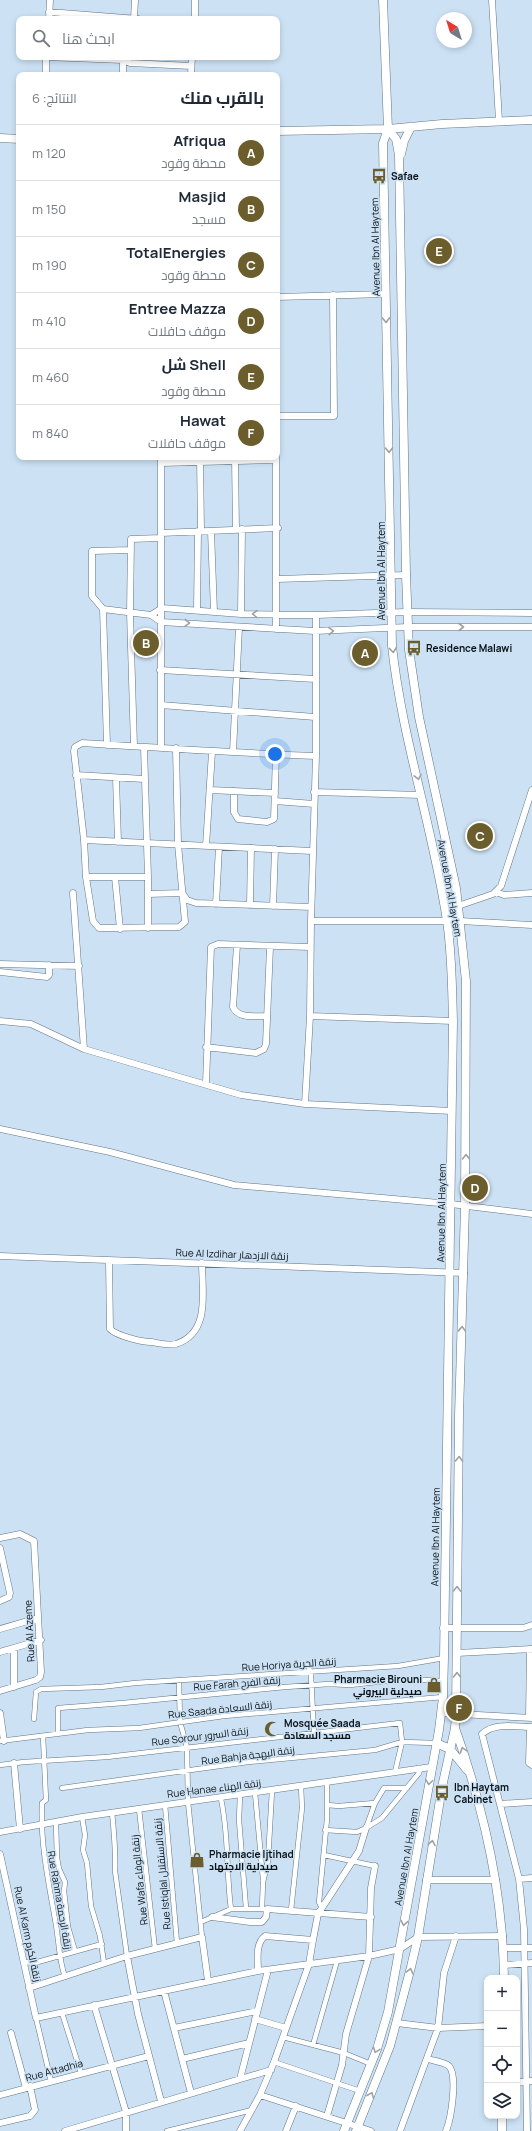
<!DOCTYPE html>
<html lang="ar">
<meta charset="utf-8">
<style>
body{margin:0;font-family:Manrope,Cairo,sans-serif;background:#f2f2f3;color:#1f2937;direction:rtl}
.controls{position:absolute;right:12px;bottom:12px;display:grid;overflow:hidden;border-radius:8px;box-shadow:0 2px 6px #0003}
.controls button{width:36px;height:36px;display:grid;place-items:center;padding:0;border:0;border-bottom:1px solid #e0e1e3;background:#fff;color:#1f2937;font:20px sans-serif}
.compass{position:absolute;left:436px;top:12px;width:36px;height:36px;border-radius:50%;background:#fff;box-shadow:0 2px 6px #0003;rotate:322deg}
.you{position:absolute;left:275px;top:754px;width:14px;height:14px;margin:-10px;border:3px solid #fff;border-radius:50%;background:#1a73e8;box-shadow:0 0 0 6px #1a73e833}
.badge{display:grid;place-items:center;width:26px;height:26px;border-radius:50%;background:#6c5e2c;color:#fff;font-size:13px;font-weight:700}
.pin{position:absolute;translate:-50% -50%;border:2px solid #fff;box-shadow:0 1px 4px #0006}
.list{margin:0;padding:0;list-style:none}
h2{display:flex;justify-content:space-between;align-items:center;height:52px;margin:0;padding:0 16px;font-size:17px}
h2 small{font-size:13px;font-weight:400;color:#747a83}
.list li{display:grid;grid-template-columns:26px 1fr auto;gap:12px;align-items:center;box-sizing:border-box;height:56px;padding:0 16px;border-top:1px solid #e0e1e3}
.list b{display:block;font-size:15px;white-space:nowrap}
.list p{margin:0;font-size:13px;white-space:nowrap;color:#747a83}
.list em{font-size:13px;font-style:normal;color:#747a83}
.icon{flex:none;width:22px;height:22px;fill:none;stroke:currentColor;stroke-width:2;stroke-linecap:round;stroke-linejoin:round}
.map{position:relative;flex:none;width:532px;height:2131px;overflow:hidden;direction:ltr}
.search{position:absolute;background:#fff;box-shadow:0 2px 6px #0003;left:16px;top:16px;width:264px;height:44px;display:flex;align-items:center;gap:10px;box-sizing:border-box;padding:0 14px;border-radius:8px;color:#747a83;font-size:15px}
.panel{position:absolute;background:#fff;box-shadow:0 2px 6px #0003;left:16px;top:72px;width:264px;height:388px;border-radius:8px;direction:rtl}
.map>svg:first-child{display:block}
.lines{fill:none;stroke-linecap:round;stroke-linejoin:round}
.pedestrian-casing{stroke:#617485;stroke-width:5.5}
.minor-casing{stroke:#617485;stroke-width:7}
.tertiary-casing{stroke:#617485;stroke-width:9}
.pedestrian{stroke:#fff;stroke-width:4.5}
.minor{stroke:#fff;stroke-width:6}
.tertiary{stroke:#fff;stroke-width:8}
.oneway{stroke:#9da1a3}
.labels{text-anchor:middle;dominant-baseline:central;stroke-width:3;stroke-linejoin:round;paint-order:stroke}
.poi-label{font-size:10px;font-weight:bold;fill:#0b1319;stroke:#cce2f4;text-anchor:start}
.street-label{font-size:10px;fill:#0b1319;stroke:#cce2f4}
</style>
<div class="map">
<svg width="532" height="2131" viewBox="0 0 532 2131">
<rect width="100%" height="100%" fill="#cce2f4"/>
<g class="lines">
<g class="pedestrian-casing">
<path id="pedestrian" d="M 308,1663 L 311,1676 L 314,1733
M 179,1681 L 180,1722 L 187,1747 L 188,1802 L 202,1937
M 34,1719 L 36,1692 L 41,1689 L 101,1687 L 135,1683 L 398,1666 L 444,1658
M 58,1734 L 58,1708 L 123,1703 L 285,1687 L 329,1684 L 350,1685 L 395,1680 L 432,1680 L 443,1682
M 43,1736 L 46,1800 L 42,1803 C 40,1845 49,1884 56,1925 C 59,1943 59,1960 65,1977
M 0,1741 L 88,1730 L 139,1728 L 224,1716 L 443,1697
M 0,1765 L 24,1762 L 107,1757 L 400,1723 L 402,1742 L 395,1772
M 62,1788 L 248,1762 L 375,1750 L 402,1742 L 436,1743
M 255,1793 L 263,1879
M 240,1795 L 239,1820 L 246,1908
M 221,1799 C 229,1835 226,1872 231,1909
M 165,1805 L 177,1943
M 327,1805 L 339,1806 L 375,1803
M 139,1809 L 155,1949
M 112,1812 C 114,1832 116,1852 115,1871 L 127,1956
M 82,1817 L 85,1835 L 83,1850 L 87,1863 L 91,1906 L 100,1936 L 104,1963
M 56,1823 L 57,1858 L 59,1869 L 65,1882 L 64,1891 L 68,1927 L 75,1951
M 366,1828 L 382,1818 L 419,1773 L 420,1770 L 418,1768
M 325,1830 L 357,1832 L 366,1828 L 375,1803 L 384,1788 L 407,1788
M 324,1855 L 375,1866
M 322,1908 L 319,1902 L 327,1819 L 327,1783
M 262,1909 L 263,1882 L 268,1861 L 272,1791
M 291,1910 L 302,1808 L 301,1786
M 201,1922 L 231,1909 L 264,1909
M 24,1962 L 34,1963 L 102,1944
M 62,2013 L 81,2073
M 36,2018 L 51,2081
M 283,2037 L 344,2053 L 371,2064
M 313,2045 L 337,1961
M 274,2062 L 360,2091
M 167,2131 L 252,2110"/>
</g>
<g class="minor-casing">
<path id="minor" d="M 492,0 L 499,121
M 49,12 L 138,19
M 49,19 L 50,0
M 134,19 L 135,0
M 195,19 L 195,0
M 46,57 L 123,60 L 130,63 L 191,66
M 46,75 L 46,57
M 123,75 L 123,60
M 191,75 L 192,57
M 277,297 L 386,294
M 277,416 L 334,416 L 333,295
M 161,457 L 161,748
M 200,457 L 201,531
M 235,457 L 236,530
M 161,463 L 276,460
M 211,531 L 214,612
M 161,533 L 278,528
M 277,579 L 406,575
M 103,609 L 92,596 L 92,551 L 131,550
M 197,609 L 198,531
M 241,614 L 242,529
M 151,615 L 162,608 L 241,614 L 316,615 L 407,612 L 532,613
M 316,615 L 316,756 L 311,921 L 460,921 L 532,925
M 276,629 L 276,457
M 160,670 L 315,679
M 161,705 L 315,717
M 107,745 L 103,609 L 151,615 L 161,622 L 315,631 L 408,627 L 532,627
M 134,746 L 130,613 L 131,539 L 161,538
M 144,747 L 148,877 L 148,928
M 176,748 L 178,844 L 185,922 L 179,927 L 99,928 L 93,921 L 86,877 L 84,840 L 74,751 L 75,747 L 82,743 C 160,748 238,753 316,756
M 233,752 L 239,627
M 76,775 L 144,779
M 116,778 L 118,842
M 210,790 L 275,793
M 234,791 L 234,812 L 238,819 L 267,822 L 274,819 L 276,754
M 314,792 L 421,795
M 275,801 L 314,804
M 84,840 L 312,851
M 206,846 L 212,752
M 86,877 L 148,877
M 115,877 L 120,929
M 496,892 L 504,895 L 532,893
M 73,893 L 84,1049
M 148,894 L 182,893
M 183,894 L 187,900 L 196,903 L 311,907
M 216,904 L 219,847
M 250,905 L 251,848
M 273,906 L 275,849
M 458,906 L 493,894 L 501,886 L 532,790
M 237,945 L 233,1007 C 238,1019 255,1016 267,1016
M 0,964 L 79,966
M 0,972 L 47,977 L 49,975 L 49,965
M 310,1016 L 453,1021
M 0,1021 L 31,1024 L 84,1049 L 241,1095 L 305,1104 L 452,1111
M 206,1047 L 256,1053 L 264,1049 L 266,1044 L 270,947
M 206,1084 L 211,947 L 218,944 L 310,947
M 305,1104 L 310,1016 L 311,921
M 0,1129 L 110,1152 L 234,1185 L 451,1204 L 532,1214
M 0,1256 L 464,1273
M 109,1261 L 110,1329 C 117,1336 142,1342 151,1342 C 158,1343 169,1346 176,1344 C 211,1333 202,1291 202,1263
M 0,1538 L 20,1534 L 34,1541 L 41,1672 L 40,1677 L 36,1680 L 0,1691
M 0,1548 L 10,1593 L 9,1597 L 0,1601
M 443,1628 L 523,1628 L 532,1625
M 0,1629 L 38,1618
M 14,1648 L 14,1687
M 0,1652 L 41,1640
M 457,1653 L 532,1649
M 0,1713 L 4,1741
M 441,1713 L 532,1718
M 529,1718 L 530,1649
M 530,1727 L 529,1763 L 532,1765
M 14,1763 L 20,1829
M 500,1804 L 532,1802
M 0,1832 L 82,1817 L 431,1767
M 0,1854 L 36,2018 L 258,1971 L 369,1956 L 400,1949 L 418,1937 L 503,1936
M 519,1879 L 482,1734 C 494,1722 516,1727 532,1727
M 426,1880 L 496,1880
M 212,1917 L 250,1922 L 262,1922 L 266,1917 L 267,1909 L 371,1917
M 503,1948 L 532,1948
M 127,1956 L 138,2014 L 161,2101
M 504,1965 L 532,1963
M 258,1971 C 258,1960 255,1944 265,1936 L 313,1940 L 318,1914 L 359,1851 L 366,1828
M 29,1988 L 127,1956 L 202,1937 L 208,1981
M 164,1991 L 191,2093
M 94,2005 L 126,2112 L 126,2131
M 255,2019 L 286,2028
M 397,2023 L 438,2028 L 487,2026
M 174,2028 L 257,2011
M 11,2033 L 26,2088
M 182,2059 L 249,2043
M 428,2059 C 434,2061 445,2062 449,2066 C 458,2076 451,2119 446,2131
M 240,2079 L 268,1970
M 517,2082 L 532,2081
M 0,2095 L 149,2056
M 260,2095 L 371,2131
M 327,2116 L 342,2065 L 346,2034 L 369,1956 L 371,1888 L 375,1866
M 0,2123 L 30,2116 L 35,2110 L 30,2086
M 65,2131 L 271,2070
M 240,2131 L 260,2095 L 274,2062 L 309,1964 L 313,1940
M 286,2131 L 296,2106
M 400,2131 L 438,2028 L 444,1973 L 456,1936
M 527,2131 L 524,1929 L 519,1879 L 532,1878"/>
</g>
<g class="tertiary-casing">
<path id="tertiary" d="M 277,131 L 388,129 L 442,124 L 532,120
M 0,138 L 19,139
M 401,154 L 404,141 L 411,127
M 455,1728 C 484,1809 503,1892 504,1978
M 436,1743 L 450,1749 L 467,1770
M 344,2131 L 377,2049 L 388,2012 L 439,1730 L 443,1697 L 444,1658 L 453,1021 C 452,988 452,954 447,921 C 433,828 402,739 392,646 L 383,143 L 388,129 L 383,0
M 356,2131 L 390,2046 L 411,1967 L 418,1937 L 442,1787 L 455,1728 L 456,1714 L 459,1416 L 465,1206 L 466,981 L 456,888 L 419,717 L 409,650 L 406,575 L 399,155 L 396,139 L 388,129
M 502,2131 L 502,2116"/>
</g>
<use href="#pedestrian" class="pedestrian"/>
<use href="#minor" class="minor"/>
<use href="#tertiary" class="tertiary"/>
</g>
<defs><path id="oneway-chevron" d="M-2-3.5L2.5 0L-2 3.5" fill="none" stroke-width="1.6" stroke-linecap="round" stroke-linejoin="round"/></defs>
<g class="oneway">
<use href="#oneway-chevron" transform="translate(386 320) rotate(89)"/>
<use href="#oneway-chevron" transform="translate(389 450) rotate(89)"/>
<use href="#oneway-chevron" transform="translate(255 614) rotate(-179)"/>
<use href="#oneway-chevron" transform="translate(187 623) rotate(4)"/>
<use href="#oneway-chevron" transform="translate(461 627)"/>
<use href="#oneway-chevron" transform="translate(331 631) rotate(-3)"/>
<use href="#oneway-chevron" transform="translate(393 650) rotate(84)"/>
<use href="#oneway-chevron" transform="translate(418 777) rotate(78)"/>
<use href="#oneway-chevron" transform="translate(466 1157) rotate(-89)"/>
<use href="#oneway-chevron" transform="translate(462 1329) rotate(-88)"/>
<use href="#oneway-chevron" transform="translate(459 1459) rotate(-89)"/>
<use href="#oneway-chevron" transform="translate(457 1589) rotate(-89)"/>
<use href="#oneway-chevron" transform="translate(457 1675) rotate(-89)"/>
<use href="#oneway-chevron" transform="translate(463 1750) rotate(-108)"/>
<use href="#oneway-chevron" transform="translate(429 1782) rotate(98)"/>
<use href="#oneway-chevron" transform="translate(432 1843) rotate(-80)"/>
<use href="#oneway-chevron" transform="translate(404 1923) rotate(101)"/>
<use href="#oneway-chevron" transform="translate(410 1971) rotate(-76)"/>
<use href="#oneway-chevron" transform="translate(376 2050) rotate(110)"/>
<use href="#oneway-chevron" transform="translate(371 2095) rotate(-68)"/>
</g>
<defs>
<g id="bus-bare" transform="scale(1.2)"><path d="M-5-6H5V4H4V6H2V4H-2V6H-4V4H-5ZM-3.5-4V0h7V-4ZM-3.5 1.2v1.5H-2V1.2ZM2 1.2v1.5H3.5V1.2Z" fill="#6c5e2c" stroke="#cce2f4" stroke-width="2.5" paint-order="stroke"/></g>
<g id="shop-bare" transform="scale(1.2)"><path d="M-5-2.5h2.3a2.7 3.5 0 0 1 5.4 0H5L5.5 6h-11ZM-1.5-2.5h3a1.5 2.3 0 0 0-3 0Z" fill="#6c5e2c" stroke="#cce2f4" stroke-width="2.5" paint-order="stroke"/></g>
<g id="mosque-bare" transform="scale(1.2)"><path d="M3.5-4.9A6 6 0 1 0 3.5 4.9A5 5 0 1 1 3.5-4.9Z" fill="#6c5e2c" stroke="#cce2f4" stroke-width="2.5" paint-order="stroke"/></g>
</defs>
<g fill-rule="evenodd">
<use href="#bus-bare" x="379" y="176"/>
<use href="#bus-bare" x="414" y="648"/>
<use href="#shop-bare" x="434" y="1685"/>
<use href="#mosque-bare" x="272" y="1729"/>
<use href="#bus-bare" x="442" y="1793"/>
<use href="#shop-bare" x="197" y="1860"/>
</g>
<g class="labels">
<g class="poi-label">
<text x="391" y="176">Safae</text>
<text x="426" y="648">Residence Malawi</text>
<text x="422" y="1679" text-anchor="end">Pharmacie Birouni<tspan x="422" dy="12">صيدلية البيروني</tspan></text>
<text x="284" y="1723">Mosquée Saada<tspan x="284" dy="12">مسجد السعادة</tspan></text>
<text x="454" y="1787">Ibn Haytam<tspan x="454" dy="12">Cabinet</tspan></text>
<text x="209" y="1854">Pharmacie Ijtihad<tspan x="209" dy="12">صيدلية الاجتهاد</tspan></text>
</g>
<g class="street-label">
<text transform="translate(375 247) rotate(-91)">Avenue Ibn Al Haytem</text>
<text transform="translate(381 571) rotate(-90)">Avenue Ibn Al Haytem</text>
<text transform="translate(450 888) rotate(80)">Avenue Ibn Al Haytem</text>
<text transform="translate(441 1213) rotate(-89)">Avenue Ibn Al Haytem</text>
<text transform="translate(232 1254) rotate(2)">Rue Al Izdihar زنقة الازدهار</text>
<text transform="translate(435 1537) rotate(-89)">Avenue Ibn Al Haytem</text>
<text transform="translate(29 1631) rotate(-93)">Rue Al Azeme</text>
<text transform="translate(289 1664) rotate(-4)">Rue Horiya زنقة الحرية</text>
<text transform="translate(237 1683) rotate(-5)">Rue Farah زنقة الفرح</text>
<text transform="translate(220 1709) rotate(-6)">Rue Saada زنقة السعادة</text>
<text transform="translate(200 1736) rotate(-7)">Rue Sorour زنقة السرور</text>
<text transform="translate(248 1755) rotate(-7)">Rue Bahja زنقة البهجة</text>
<text transform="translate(214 1788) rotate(-7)">Rue Hanae زنقة الهناء</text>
<text transform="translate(406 1857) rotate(-80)">Avenue Ibn Al Haytem</text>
<text transform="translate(162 1874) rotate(-95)">Rue Istiqlal زنقة الاستقلال</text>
<text transform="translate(139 1880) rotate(-96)">Rue Wafa زنقة الوفاء</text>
<text transform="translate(60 1900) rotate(80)">Rue Rahma زنقة الرحمة</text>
<text transform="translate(28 1934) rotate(78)">Rue Al Karm زنقة الكرم</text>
<text transform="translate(54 2070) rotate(-15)">Rue Attadhia</text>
</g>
</g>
</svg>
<div class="controls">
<button>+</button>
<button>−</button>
<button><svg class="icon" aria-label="locate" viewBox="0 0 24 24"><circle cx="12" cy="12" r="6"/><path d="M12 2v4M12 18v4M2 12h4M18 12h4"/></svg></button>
<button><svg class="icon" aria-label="layers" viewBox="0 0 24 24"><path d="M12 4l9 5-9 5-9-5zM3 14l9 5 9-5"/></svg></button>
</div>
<svg class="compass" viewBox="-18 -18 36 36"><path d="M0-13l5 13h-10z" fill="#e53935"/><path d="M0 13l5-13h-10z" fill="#747a83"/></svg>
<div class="you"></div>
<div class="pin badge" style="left:365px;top:653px">A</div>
<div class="pin badge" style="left:146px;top:643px">B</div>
<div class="pin badge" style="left:480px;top:836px">C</div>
<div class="pin badge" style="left:475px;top:1188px">D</div>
<div class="pin badge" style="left:439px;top:251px">E</div>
<div class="pin badge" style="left:459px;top:1708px">F</div>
<div class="search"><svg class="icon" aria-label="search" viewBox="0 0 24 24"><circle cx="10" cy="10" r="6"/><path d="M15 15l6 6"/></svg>ابحث هنا</div>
<section class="panel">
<h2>بالقرب منك<small>النتائج: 6</small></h2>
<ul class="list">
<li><span class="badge">A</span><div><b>Afriqua</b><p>محطة وقود</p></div><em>120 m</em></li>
<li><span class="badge">B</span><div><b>Masjid</b><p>مسجد</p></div><em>150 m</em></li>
<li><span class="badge">C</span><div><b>TotalEnergies</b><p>محطة وقود</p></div><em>190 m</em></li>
<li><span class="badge">D</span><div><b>Entree Mazza</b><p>موقف حافلات</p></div><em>410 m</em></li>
<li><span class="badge">E</span><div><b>Shell شل</b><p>محطة وقود</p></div><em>460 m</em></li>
<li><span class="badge">F</span><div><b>Hawat</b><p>موقف حافلات</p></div><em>840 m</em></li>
</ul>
</section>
</div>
